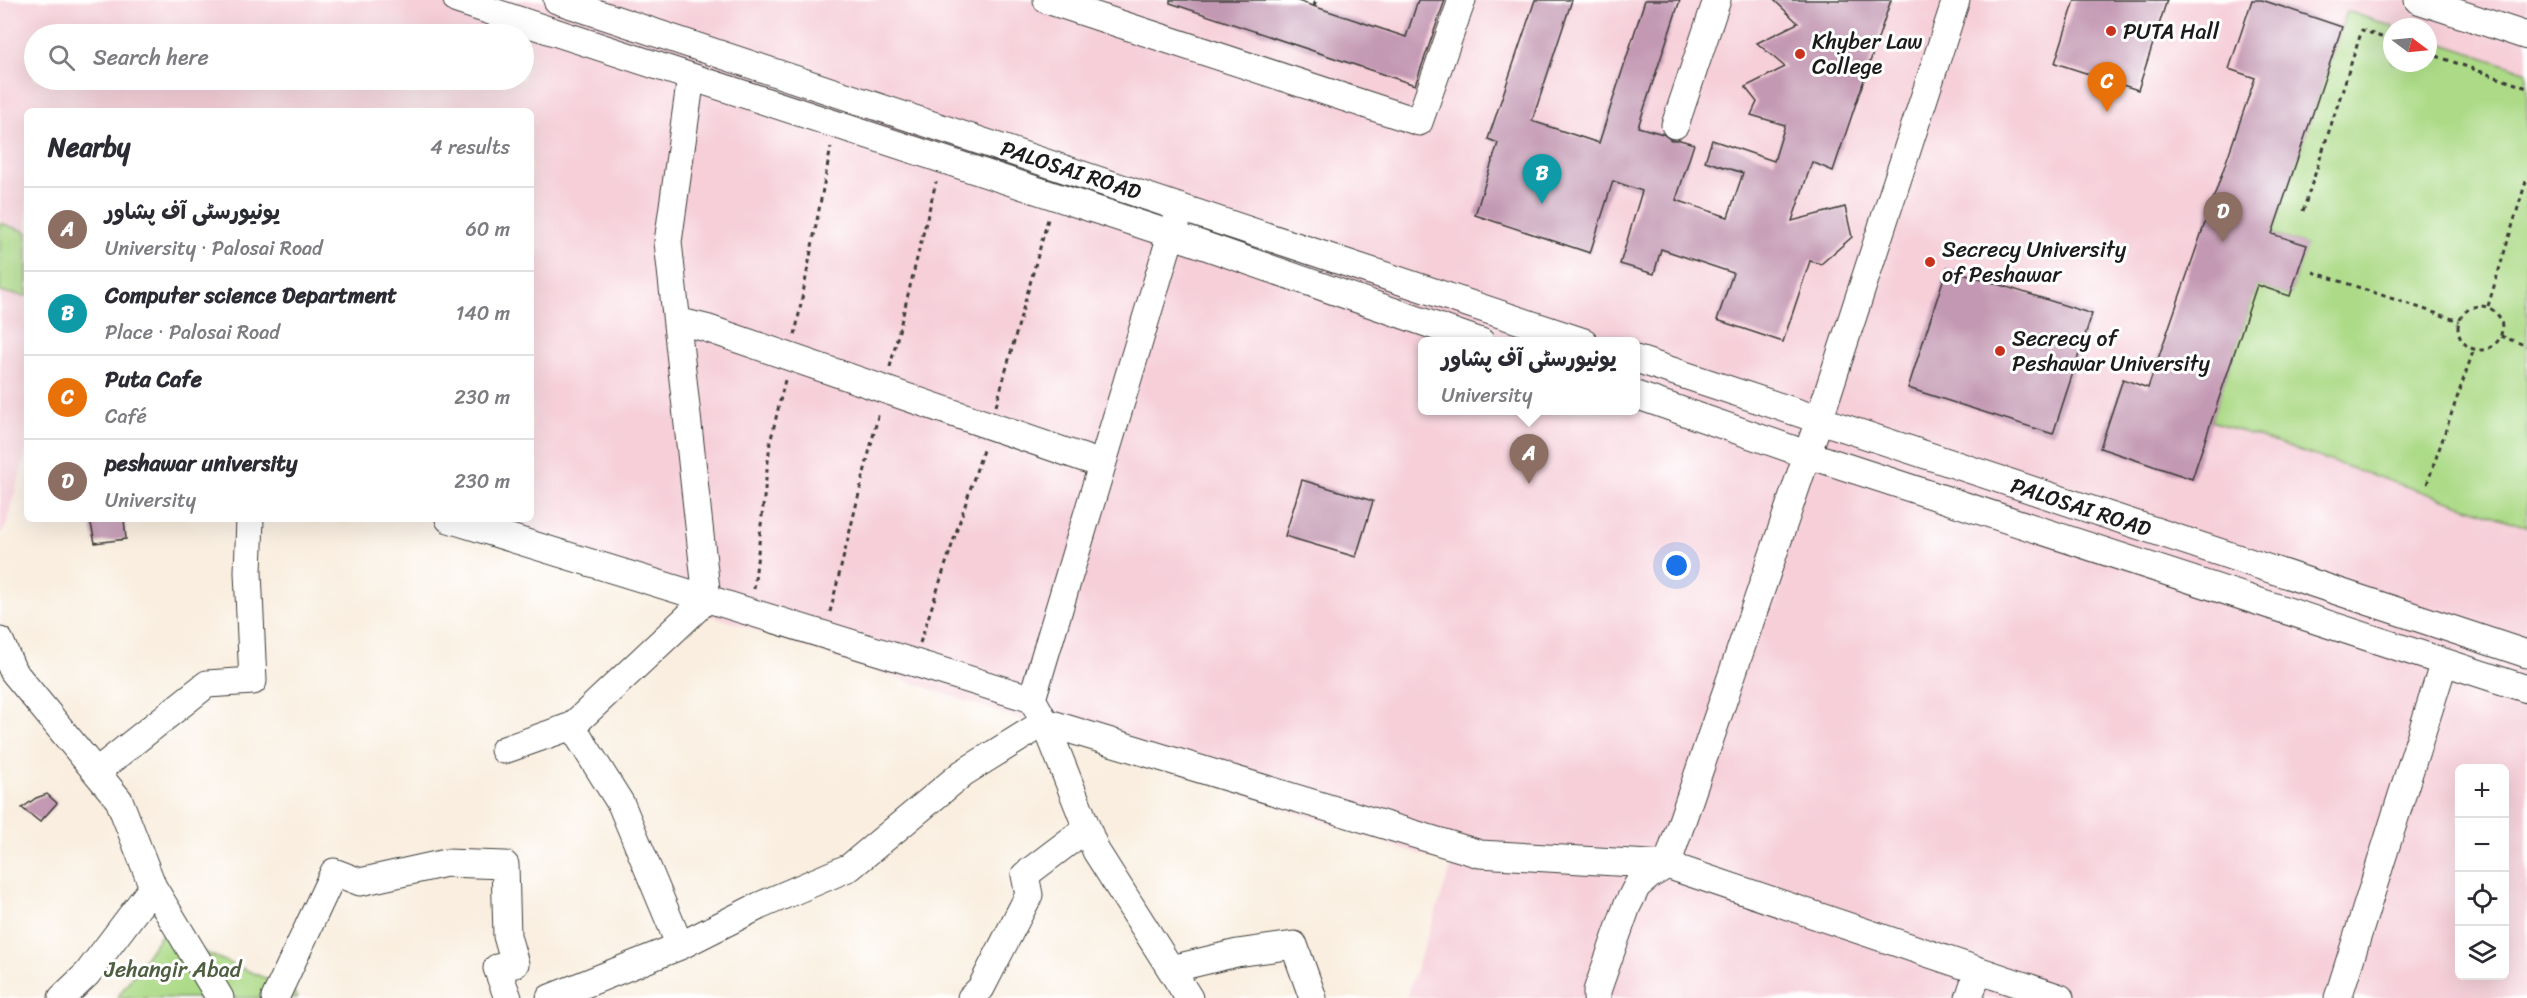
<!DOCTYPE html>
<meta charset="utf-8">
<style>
body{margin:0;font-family:Sriracha,"Playpen Sans Arabic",sans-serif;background:#f2f2f3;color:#2b2b33}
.controls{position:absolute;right:18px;bottom:18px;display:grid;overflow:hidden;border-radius:9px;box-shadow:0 6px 24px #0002}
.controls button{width:54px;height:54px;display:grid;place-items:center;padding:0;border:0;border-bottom:2px solid #e1e1e2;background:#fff;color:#2b2b33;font:30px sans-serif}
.compass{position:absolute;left:2383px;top:18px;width:54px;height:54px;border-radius:50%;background:#fff;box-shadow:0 6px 24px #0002;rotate:106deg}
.you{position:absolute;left:1677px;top:566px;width:21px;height:21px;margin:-15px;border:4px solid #fff;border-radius:50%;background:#1a73e8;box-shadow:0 0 0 9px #1a73e833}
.badge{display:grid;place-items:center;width:39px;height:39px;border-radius:50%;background:#c8321e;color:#fff;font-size:20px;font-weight:700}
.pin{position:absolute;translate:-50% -50px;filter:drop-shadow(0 2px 3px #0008)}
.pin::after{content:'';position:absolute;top:32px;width:21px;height:18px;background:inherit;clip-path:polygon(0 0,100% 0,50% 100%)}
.popup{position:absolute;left:1418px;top:337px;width:222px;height:78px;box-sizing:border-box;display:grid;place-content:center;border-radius:9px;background:#fff;filter:drop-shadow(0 2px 4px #0005);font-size:20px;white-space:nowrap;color:#7c7c81}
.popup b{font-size:22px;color:#2b2b33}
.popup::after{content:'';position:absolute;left:50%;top:100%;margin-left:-12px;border:12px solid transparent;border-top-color:#fff}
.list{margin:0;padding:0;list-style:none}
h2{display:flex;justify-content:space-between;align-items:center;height:78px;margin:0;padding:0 24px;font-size:26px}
h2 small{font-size:20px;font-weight:400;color:#7c7c81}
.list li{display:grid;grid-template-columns:39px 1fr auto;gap:18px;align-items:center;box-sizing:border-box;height:84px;padding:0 24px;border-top:2px solid #e1e1e2}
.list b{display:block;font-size:22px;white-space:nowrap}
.list p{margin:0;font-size:20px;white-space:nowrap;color:#7c7c81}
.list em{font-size:20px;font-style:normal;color:#7c7c81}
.icon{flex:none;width:33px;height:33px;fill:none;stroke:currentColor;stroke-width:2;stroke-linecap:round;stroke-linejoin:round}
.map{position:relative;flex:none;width:2527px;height:998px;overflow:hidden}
.search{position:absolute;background:#fff;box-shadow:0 6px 24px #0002;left:24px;top:24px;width:510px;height:66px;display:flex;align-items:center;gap:15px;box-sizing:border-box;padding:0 21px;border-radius:33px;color:#7c7c81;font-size:22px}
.panel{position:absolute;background:#fff;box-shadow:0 6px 24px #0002;left:24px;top:108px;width:510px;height:414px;border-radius:9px}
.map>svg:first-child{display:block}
.built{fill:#f6cfd9;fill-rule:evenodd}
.green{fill:#acda86;stroke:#647b51;stroke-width:1.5}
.building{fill:#c398b2}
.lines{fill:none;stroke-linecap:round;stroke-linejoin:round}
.minor-casing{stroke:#3d3c39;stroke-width:29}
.path{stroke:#3d3c39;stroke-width:3;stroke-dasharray:4.5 4.5;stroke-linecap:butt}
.minor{stroke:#fff;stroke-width:27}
.poi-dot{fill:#c8321e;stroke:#fff;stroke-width:2}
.labels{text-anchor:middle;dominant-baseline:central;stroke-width:6;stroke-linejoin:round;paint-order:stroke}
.poi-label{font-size:22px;fill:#1c1c1c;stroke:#fff;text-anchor:start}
.street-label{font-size:22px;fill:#1c1c1c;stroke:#fff}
.park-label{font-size:22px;fill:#4e5e41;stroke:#fff}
</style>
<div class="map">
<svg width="2527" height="998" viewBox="0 0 2527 998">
<rect width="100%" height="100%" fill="#fff"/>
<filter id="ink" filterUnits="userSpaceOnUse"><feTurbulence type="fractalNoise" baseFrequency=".0167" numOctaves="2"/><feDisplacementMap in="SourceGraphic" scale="12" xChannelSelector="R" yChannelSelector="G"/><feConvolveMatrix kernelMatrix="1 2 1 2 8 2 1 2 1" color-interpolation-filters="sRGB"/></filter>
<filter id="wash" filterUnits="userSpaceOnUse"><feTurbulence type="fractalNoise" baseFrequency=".008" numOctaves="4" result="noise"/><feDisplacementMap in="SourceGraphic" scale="24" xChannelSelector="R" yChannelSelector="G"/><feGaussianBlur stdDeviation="1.35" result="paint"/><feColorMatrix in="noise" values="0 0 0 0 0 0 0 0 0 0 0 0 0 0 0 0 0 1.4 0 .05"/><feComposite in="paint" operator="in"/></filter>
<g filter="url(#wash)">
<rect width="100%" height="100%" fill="#f9eedf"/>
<path class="built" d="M 0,0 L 2527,0 L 2527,998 L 1406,998 L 1452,865 L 426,519 L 531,519 L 531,111 L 27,111 L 27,449 L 6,527 L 0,534 ZM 2392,27 L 2428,27 L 2428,63 L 2392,63 ZM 34,34 L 524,34 L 524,80 L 34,80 ZM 1422,342 L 1636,342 L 1636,410 L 1422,410 ZM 2460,768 L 2504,768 L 2504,976 L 2460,976 Z"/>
<path class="green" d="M 2347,11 L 2394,27 L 2392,63 L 2428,63 L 2428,39 L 2527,72 L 2527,527 L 2211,421 L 2257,285 L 2290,296 L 2306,245 L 2272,234 Z
M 0,223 L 27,232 L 27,296 L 0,292 Z
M 162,934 L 293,990 L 297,998 L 117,998 Z"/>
<g id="blocks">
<path class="building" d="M 1170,0 L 1295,0 L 1406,37 L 1418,0 L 1445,0 L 1415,85 L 1170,3 Z
M 1535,0 L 1572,0 L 1532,121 L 1599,143 L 1645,0 L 1680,0 L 1638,127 L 1663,134 L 1671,140 L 1680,140 L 1694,144 L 1676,200 L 1728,217 L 1743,173 L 1705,161 L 1712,140 L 1774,161 L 1785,125 L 1751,115 L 1757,102 L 1745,87 L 1785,67 L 1757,43 L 1798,23 L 1774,0 L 1891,0 L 1833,171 L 1812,162 L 1792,221 L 1845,207 L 1852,237 L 1821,264 L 1810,261 L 1783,342 L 1717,320 L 1733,273 L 1661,249 L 1654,274 L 1620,264 L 1642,191 L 1613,181 L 1590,253 L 1475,215 L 1498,143 L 1488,139 Z
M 2075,0 L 2167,0 L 2138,90 L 2055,63 Z
M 2252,0 L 2262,0 L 2342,27 L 2272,234 L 2307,245 L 2299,268 L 2290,296 L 2257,285 L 2192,479 L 2100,448 L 2123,379 L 2148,388 L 2255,78 L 2229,69 Z
M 1947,268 L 2092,314 L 2053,434 L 1908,388 Z
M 1302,480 L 1373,501 L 1356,557 L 1285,536 Z
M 90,519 L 124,519 L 126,539 L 95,543 Z
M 47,794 L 57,803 L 40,822 L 22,808 L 36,798 Z"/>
</g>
</g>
<g filter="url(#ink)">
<use href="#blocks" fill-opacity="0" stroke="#3d3c39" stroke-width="1.5"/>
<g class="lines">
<g class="minor-casing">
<path id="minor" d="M 457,0 L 1191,241 L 1481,342
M 557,0 L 1584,342
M 1047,0 L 1419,122 L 1462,0
M 2418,0 L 2527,36
M 1675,125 L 1717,0
M 1178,218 L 1171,235 L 1032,699 L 1045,722 L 1096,851 L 1189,998
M 677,321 L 706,328 L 1101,464
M 1636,359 L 2527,654
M 1636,395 L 1806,454 L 2527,689
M 449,519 L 1032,699
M 0,641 L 13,671 L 119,800 L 153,887 L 220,998
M 572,726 L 621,804 L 680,946
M 504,750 L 572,726 L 707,599 L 668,242 L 691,77
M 96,772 L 207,684 L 253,681 L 248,572 L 250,519
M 1171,969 L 1237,953 L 1294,945 L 1313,998
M 62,998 L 87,974 L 153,887
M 275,998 L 334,872 L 360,882 L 446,863 L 505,865 L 507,936 L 515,964 L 497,968 L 508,998
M 550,998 L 680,946 L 759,906 L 850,867 L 963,773 L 1045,722 L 1480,854 L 1667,865 L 2060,998
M 971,998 L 981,988 L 1029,895 L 1025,875 L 1087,828
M 1597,998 L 1597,991 L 1627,906 L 1637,886 L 1650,875 L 1667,865 L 1819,420 L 1956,0
M 1969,998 L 1978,971
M 2338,998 L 2444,662"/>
</g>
<path class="path" d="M 1314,6 L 1316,0
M 2428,53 L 2527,88
M 2303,211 L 2362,30 L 2392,41
M 2313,272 L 2459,321
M2458 328a22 22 0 1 1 44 0a22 22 0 1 1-44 0Z
M 2488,306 L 2527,178
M 795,335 L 831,147
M 2501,336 L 2527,346
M 890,367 L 936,182
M 996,406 L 1048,219
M 2427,484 L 2474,349
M 754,589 L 770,443 L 785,380
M 830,612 L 879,412
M 920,643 L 984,447"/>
<use href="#minor" class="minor"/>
</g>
</g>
<g class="poi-dot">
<circle cx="2111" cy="31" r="6"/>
<circle cx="1800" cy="54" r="6"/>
<circle cx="1930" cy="262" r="6"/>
<circle cx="2000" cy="351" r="6"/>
</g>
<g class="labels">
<g class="poi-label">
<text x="2123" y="31">PUTA Hall</text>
<text x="1812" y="41">Khyber Law<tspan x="1812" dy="25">College</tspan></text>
<text x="1942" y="249">Secrecy University<tspan x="1942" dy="25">of Peshawar</tspan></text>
<text x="2012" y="338">Secrecy of<tspan x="2012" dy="25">Peshawar University</tspan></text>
</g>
<g class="street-label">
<text transform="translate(1071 170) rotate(18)">PALOSAI ROAD</text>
<text transform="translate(2081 507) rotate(18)">PALOSAI ROAD</text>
</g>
<g class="park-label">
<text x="173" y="969">Jehangir Abad</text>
</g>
</g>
</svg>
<div class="controls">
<button>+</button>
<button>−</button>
<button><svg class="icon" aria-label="locate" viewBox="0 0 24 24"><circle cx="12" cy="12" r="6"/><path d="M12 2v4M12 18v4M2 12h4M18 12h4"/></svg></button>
<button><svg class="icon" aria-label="layers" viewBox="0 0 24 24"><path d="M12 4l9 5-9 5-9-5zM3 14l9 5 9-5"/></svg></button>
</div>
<svg class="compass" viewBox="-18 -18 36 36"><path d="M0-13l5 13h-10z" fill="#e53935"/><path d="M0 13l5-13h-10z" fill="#7c7c81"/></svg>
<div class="you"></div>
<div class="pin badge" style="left:1529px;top:484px;background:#8d6e63">A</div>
<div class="popup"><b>یونیورسٹی آف پشاور</b>University</div>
<div class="pin badge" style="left:1542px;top:204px;background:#0f9aa8">B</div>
<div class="pin badge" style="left:2107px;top:112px;background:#e8710a">C</div>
<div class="pin badge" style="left:2223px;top:242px;background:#8d6e63">D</div>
<div class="search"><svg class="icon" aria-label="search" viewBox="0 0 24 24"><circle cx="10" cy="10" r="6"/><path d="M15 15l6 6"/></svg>Search here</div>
<section class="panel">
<h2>Nearby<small>4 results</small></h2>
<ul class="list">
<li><span class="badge" style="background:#8d6e63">A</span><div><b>یونیورسٹی آف پشاور</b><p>University · Palosai Road</p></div><em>60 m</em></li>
<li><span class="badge" style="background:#0f9aa8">B</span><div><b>Computer science Department</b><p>Place · Palosai Road</p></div><em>140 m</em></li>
<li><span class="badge" style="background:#e8710a">C</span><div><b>Puta Cafe</b><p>Café</p></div><em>230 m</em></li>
<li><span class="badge" style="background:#8d6e63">D</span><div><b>peshawar university</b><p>University</p></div><em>230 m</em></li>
</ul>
</section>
</div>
